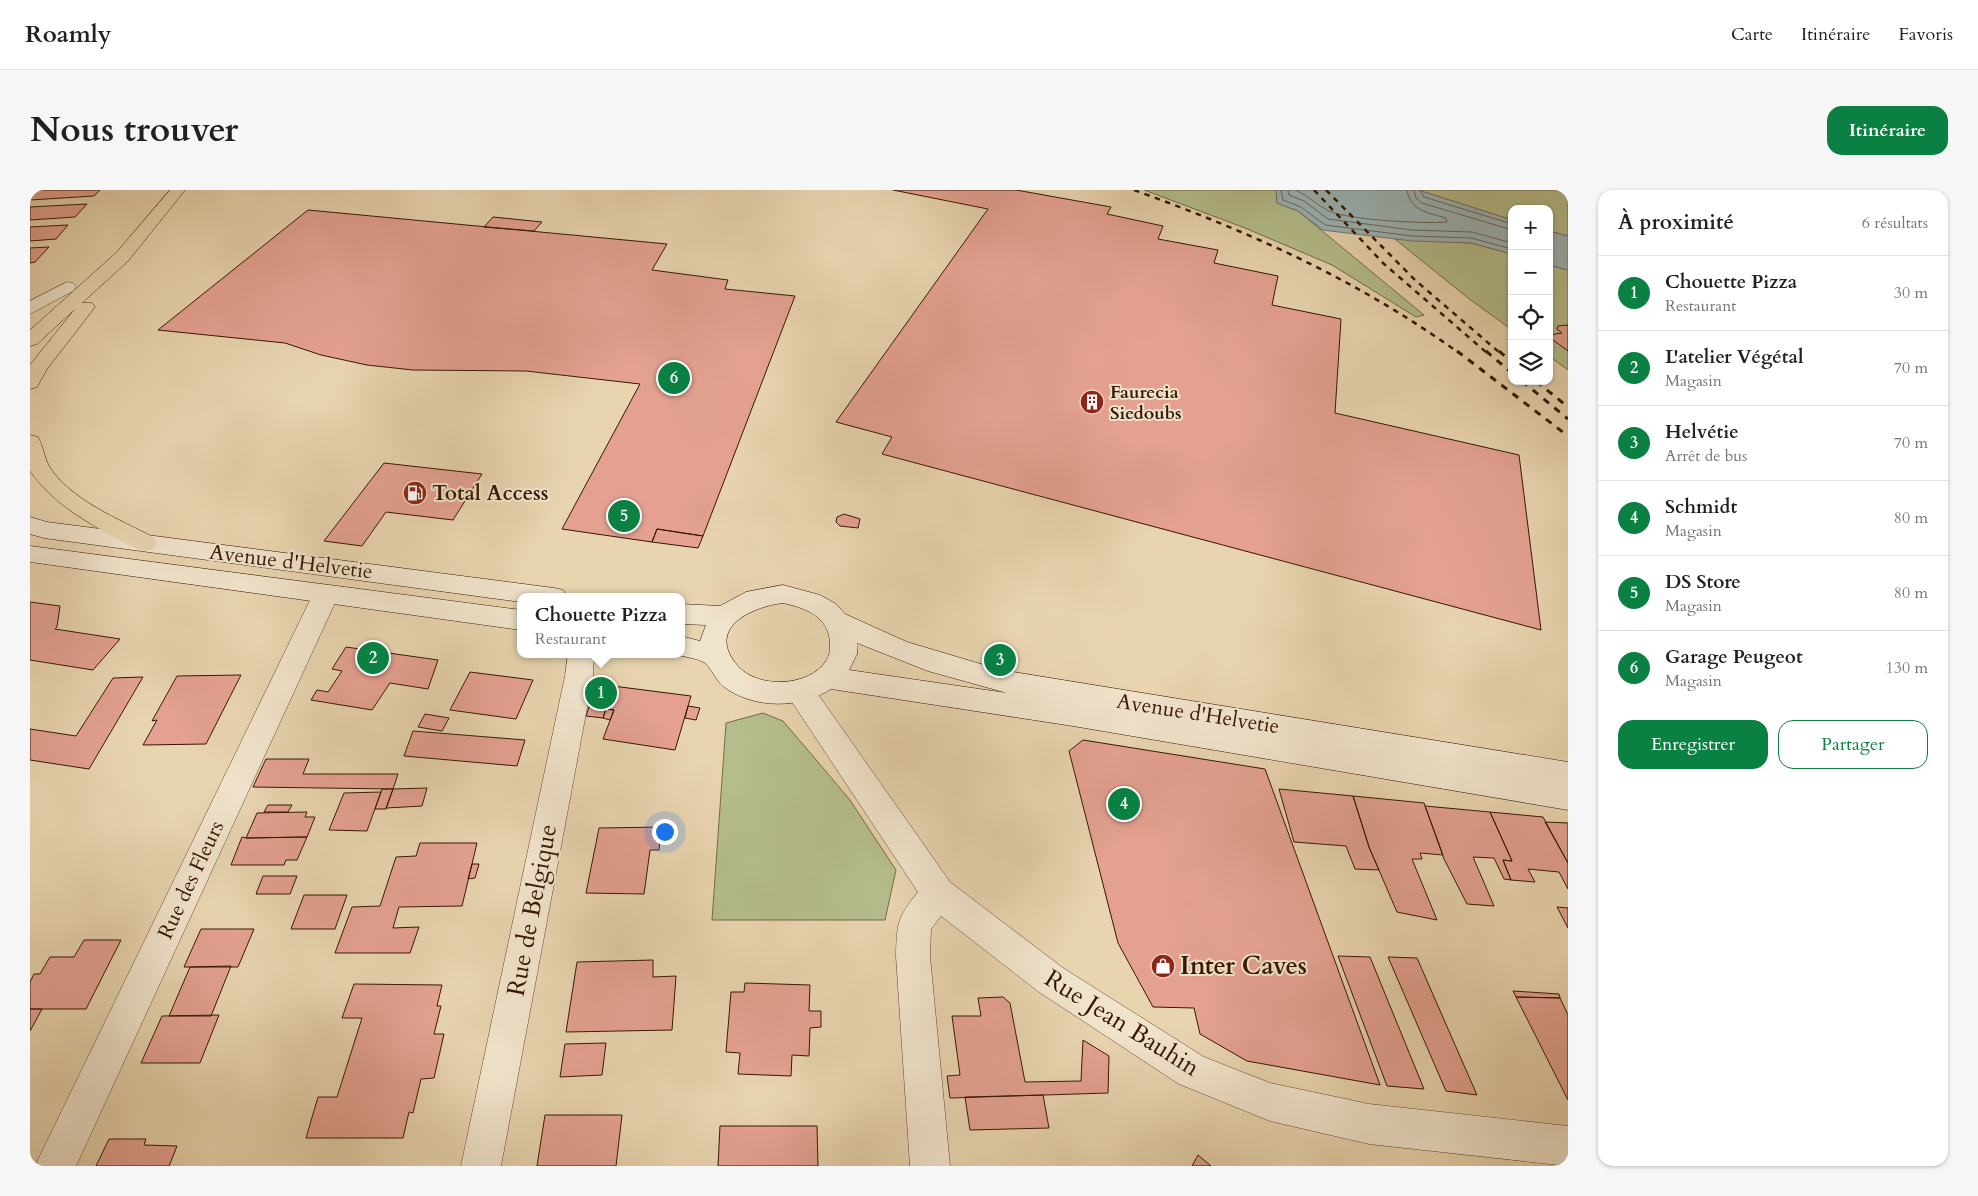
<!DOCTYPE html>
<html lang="fr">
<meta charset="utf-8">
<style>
body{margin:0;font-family:Cardo,serif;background:#f6f6f6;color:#202124}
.controls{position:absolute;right:15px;top:15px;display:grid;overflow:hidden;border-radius:10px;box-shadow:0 1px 4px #0004}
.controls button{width:45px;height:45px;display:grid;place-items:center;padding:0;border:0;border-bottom:1px solid #e0e0e0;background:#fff;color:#202124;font:25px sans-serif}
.you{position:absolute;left:634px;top:641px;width:18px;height:18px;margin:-12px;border:4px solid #fff;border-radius:50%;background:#1a73e8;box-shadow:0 0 0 8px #1a73e833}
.badge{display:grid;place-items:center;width:32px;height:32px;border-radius:50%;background:#0b8043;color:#fff;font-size:16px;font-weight:700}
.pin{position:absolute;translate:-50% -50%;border:2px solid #fff;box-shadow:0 1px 5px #0006}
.popup{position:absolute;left:487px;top:403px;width:168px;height:65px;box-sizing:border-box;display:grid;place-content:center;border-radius:10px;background:#fff;filter:drop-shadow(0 1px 4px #0005);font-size:16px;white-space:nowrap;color:#757577}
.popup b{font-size:19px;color:#202124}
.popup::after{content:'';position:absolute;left:50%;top:100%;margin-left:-10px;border:10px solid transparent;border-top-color:#fff}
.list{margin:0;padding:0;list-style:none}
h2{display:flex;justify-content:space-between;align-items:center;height:65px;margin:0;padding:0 20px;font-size:21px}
h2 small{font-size:16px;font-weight:400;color:#757577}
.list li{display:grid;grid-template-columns:32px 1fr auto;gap:15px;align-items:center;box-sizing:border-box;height:75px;padding:0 20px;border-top:1px solid #e0e0e0}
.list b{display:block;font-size:19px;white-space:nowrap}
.list p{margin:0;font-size:16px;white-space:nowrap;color:#757577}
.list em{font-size:16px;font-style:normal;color:#757577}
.actions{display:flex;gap:10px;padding:15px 20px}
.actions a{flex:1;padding:11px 0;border:1px solid #0b8043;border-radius:15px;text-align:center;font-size:18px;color:#0b8043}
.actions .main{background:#0b8043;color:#fff}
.icon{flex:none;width:28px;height:28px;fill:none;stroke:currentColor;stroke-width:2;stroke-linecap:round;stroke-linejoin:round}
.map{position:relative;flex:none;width:1538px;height:976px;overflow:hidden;border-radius:15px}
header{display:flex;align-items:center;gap:30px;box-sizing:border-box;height:70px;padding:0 25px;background:#fff;border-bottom:1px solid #e0e0e0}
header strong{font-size:24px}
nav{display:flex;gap:28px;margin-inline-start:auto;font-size:18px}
.intro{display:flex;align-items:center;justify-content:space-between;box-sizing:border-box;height:120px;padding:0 30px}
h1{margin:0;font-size:35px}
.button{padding:12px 22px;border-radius:15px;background:#0b8043;color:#fff;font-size:18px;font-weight:700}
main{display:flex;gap:30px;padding:0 30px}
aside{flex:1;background:#fff;border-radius:15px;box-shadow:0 1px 4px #0004}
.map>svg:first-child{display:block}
.green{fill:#b5bd8c;stroke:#766a48}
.water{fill:#9cb5b7;stroke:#73766f}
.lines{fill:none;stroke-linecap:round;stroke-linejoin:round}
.shore{stroke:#69665d;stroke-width:1}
.building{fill:#e4a191;stroke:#361703}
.minor-casing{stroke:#62462e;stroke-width:1}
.secondary-casing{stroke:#361703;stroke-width:1}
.primary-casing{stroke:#361703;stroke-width:1}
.minor{fill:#f0e3cb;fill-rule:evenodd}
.secondary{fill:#f0e3cb;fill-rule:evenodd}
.primary{fill:#e8d4af;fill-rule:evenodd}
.rail-far1{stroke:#361703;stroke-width:2.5;stroke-dasharray:5.5 5.5;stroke-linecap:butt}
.rail{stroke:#361703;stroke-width:3;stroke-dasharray:7 7;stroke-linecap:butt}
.labels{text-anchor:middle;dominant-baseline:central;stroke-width:4;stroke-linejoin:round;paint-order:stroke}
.far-poi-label{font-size:18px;font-weight:bold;fill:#361703;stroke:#f0e3cb;text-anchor:start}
.poi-label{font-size:21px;font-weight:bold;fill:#361703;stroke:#f0e3cb;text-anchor:start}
.street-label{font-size:21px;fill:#361703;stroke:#f0e3cb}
.near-street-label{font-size:25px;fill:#361703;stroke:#f0e3cb}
.near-poi-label{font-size:25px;font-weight:bold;fill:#361703;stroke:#f0e3cb;text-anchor:start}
</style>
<header>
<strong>Roamly</strong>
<nav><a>Carte</a><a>Itinéraire</a><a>Favoris</a></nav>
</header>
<div class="intro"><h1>Nous trouver</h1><a class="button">Itinéraire</a></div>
<main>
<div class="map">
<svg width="1538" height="976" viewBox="0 0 1538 976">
<rect width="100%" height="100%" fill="#e8d4af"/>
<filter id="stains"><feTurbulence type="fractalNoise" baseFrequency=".004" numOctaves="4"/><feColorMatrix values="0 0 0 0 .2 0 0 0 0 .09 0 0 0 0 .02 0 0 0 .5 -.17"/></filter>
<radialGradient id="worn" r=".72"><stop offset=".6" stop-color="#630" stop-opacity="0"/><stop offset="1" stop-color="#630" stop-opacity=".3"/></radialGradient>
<path class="green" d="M 1114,0 L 1246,0 L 1247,13 L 1268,21 L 1394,125 L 1386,127 L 1302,75 L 1215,38 Z
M 1388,0 L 1538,0 L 1538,46 L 1519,41 L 1519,19 L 1482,19 L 1482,30 Z
M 1365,49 L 1441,53 L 1482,64 L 1482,140 L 1438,108 Z
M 1519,75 L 1538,80 L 1538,180 L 1519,166 Z
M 733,523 L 753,531 L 788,572 L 820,610 L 866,680 L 855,730 L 682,730 L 696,533 Z"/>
<path class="water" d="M 1246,0 L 1388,0 L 1482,30 L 1482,64 L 1441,53 L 1382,51 L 1293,40 L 1268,21 L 1247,13 Z
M 1519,41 L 1538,46 L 1538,80 L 1519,75 Z"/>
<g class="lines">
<path class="shore" d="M 1251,0 L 1253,10 L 1271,17 L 1295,35 L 1382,46 L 1441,48 L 1482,59
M 1258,0 L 1259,5 L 1274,11 L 1298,29 L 1382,40 L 1442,42 L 1482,53
M 1266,0 C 1278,6 1287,15 1299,21 C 1319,30 1393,34 1417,32 L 1416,28 C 1399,23 1380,21 1377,0
M 1384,0 L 1386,8 L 1392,13 L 1482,40
M 1390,0 L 1394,7 L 1482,34"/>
</g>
<path class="building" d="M 0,0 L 70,0 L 64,6 L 0,10 Z
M 863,0 L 986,0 L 1081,17 L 1077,24 L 1133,36 L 1128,49 L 1188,60 L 1184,73 L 1248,86 L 1242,115 L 1311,129 L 1305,223 L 1489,265 L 1511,440 L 852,264 L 862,247 L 806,232 L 958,19 Z
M 57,14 L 45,27 L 0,30 L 0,17 Z
M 278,20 L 637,54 L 622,80 L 698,90 L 695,99 L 765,106 L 673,346 L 627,339 L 622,352 L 532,339 L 610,194 L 496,181 L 383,180 L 337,175 L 291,165 L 255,153 L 128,140 Z
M 463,27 L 512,32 L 504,41 L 454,37 Z
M 38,35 L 26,49 L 0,51 L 0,37 Z
M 19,57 L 5,72 L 0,73 L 0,58 Z
M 1538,135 L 1538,161 L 1519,147 L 1519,145 L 1532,143 L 1527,139 L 1528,136 Z
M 354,273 L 452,284 L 423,330 L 356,322 L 332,356 L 294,351 Z
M 814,324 L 830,329 L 828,338 L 810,336 L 806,332 L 807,327 Z
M 627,339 L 673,346 L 668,358 L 622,352 Z
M 0,412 L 30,416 L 27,437 L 25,439 L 90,449 L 63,480 L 0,470 Z
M 316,457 L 408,470 L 398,499 L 360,493 L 342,520 L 281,510 L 287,500 L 298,502 L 312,481 L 302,479 Z
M 440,482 L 503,490 L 486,529 L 420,520 Z
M 211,485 L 176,554 L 113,555 L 127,530 L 122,531 L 147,486 Z
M 113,487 L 59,579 L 0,570 L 0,539 L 46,546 L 83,488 Z
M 567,494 L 661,506 L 645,560 L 573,549 L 584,520 L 576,519 L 573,528 L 556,526 Z
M 658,516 L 670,518 L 666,530 L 655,528 Z
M 576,519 L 584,520 L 580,530 L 573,528 Z
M 395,524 L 419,528 L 412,541 L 388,537 Z
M 383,541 L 470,548 L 495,550 L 487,576 L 374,566 Z
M 1053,550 L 1235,579 L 1350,895 L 1217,871 L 1170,844 L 1164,818 L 1123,817 L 1088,753 L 1039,561 Z
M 236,569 L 279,569 L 273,584 L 368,584 L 363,599 L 223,597 Z
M 397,598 L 392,616 L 356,618 L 363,599 Z
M 352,599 L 363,599 L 356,619 L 345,619 Z
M 1249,599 L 1323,606 L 1339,657 L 1349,680 L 1325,679 L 1316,656 L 1264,652 Z
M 351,602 L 337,641 L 299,640 L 314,603 Z
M 1323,606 L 1394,613 L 1413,665 L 1390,663 L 1392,669 L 1382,669 L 1407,730 L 1367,722 L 1339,657 Z
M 238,615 L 262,615 L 258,622 L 234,622 Z
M 1395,616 L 1460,622 L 1482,671 L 1473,670 L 1481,690 L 1474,689 L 1464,668 L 1443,667 L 1464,716 L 1437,714 L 1414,669 Z
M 277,622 L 275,627 L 285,627 L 277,647 L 216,648 L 227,623 Z
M 1460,622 L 1513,627 L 1538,673 L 1538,699 L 1529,682 L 1498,679 L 1505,692 L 1481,690 L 1473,670 L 1482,671 Z
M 1515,632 L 1538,633 L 1538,673 Z
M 631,637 L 629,660 L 620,660 L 614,704 L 556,703 L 569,638 Z
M 212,647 L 216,648 L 277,647 L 267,670 L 256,670 L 254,675 L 201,675 Z
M 390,653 L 447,653 L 432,716 L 369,717 L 363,738 L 389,737 L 380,763 L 305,763 L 322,717 L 350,716 L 366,667 L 386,666 Z
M 442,674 L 449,674 L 445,688 L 438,689 Z
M 233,686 L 267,686 L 260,704 L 226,704 Z
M 274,705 L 317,705 L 305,739 L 261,739 Z
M 1527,717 L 1538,718 L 1538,738 Z
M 171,739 L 224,739 L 208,777 L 154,777 Z
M 54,750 L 91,750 L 56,819 L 0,819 L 0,792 L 4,784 L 10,784 L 20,767 L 44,767 Z
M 1308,766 L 1340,767 L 1394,899 L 1357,896 Z
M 1358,767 L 1387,768 L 1447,905 L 1416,901 Z
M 623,770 L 623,787 L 646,786 L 642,840 L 536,842 L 547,772 Z
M 201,776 L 181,826 L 139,826 L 160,777 Z
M 715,793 L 780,795 L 779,821 L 791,821 L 791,837 L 780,838 L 779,866 L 762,865 L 761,886 L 708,884 L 710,863 L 696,862 L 701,802 L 714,802 Z
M 324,794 L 412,795 L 407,816 L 411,816 L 404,844 L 414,844 L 404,888 L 391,889 L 383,923 L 379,922 L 373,948 L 276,948 L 288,907 L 307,907 L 332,828 L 312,828 Z
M 1483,801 L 1529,804 L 1530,808 L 1486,807 Z
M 973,807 L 980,813 L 995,892 L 1051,891 L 1053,850 L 1079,866 L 1078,903 L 920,908 L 917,886 L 930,885 L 922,826 L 951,826 L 948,808 Z
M 1486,807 L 1530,808 L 1538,825 L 1538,910 Z
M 0,819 L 12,819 L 0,841 Z
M 189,825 L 170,873 L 111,873 L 132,826 Z
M 576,853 L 572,885 L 530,887 L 535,854 Z
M 1013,905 L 1019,938 L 940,940 L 935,907 Z
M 515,925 L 592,925 L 586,976 L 507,976 Z
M 690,936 L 787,936 L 788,976 L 688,976 Z
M 79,949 L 116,949 L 114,955 L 147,956 L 139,976 L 66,976 Z
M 1168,965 L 1181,976 L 1162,976 Z"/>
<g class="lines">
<g class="minor-casing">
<path id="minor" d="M 37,92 L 43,93 L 46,97 L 43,101 L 0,124 L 0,111 Z
M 296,395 L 305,397 L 309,404 L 46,976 L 5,976 L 283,404 L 287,397 Z
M 538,464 L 564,464 L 563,486 L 471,976 L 431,976 L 535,486 Z
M 770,490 L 780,493 L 920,692 L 1033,778 L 1174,867 L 1240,893 L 1339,914 L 1538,936 L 1538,976 L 1339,954 L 1240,931 L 1149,894 L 1009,802 L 911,726 L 901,739 L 900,766 L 920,976 L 880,976 L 866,766 C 867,733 867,728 888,702 L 760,509 L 756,501 L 760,493 Z"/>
</g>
<g class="secondary-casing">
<path id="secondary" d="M 0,327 L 17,332 L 524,398 L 533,400 L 537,407 L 491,407 L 491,412 L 14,348 L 0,344 Z
M 0,356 L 491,420 L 491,440 L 0,372 Z
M 753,395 L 790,405 L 806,414 L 815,424 L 877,452 L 971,480 L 1538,572 L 1538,620 L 1043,536 L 801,499 C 770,519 724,519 694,497 C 686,491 682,479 675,473 C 668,468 653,467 645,464 L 651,464 L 651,446 L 670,451 L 676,435 L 651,434 L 651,414 L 690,416 L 716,402 ZM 753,413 C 776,418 799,427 800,453 C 800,461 800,465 796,471 C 779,497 728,499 708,476 C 675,439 720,417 753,413 ZM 827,453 L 898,481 L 977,503 L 819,480 L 827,464 Z"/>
</g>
<g class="primary-casing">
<path id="primary" d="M 140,0 L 155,0 L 98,71 L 52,113 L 62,113 L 65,117 L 17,179 L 7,197 L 0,199 L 0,175 L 45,119 L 7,154 L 0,156 L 0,140 L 86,63 Z
M 0,245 L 8,247 C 13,256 14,267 19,276 C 39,309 90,330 123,347 L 127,353 L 123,359 L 115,361 L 107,359 C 67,338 26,318 0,281 Z"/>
</g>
<use href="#minor" class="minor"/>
<use href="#secondary" class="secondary"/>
<use href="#primary" class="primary"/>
<path class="rail-far1" d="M 1104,0 C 1222,43 1326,89 1429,163
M 1284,0 L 1353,73 L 1457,163
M 1296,0 L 1385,90 L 1470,163"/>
<path class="rail" d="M 1427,161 L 1538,246
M 1456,161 L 1482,183
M 1469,161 L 1482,172
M 1492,191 L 1538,229
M 1506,191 L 1538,217"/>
</g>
<defs>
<g id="building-disc" transform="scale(1.25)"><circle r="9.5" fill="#8f2418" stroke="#f0e3cb"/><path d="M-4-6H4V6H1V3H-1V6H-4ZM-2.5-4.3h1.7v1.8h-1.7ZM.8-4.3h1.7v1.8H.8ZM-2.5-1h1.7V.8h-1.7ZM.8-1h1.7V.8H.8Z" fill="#fff"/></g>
<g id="fuel-disc" transform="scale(1.25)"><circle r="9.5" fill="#8f2418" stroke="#f0e3cb"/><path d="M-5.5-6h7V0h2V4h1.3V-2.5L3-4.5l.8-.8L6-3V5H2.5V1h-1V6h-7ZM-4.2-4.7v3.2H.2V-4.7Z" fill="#fff"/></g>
<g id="shop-disc" transform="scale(1.25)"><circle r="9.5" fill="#8f2418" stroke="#f0e3cb"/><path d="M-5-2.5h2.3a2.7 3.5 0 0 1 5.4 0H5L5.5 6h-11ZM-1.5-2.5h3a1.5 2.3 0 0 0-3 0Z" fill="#fff"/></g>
</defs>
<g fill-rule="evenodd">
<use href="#building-disc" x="1062" y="212"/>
<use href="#fuel-disc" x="385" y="303"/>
<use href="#shop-disc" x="1133" y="776"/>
</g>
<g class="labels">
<g class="far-poi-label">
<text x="1080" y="202">Faurecia<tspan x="1080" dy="21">Siedoubs</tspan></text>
</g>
<g class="poi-label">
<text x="402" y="303">Total Access</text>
</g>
<g class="street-label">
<text transform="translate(261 372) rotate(7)">Avenue d'Helvetie</text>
<text transform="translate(1168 524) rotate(9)">Avenue d'Helvetie</text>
<text transform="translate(161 690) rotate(-65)">Rue des Fleurs</text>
</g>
<g class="near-street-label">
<text transform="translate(502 720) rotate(-79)">Rue de Belgique</text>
<text transform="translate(1092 833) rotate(32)">Rue Jean Bauhin</text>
</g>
<g class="near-poi-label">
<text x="1150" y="776">Inter Caves</text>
</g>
</g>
<rect width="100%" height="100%" filter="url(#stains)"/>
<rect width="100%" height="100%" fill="url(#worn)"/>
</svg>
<div class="controls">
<button>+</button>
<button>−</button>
<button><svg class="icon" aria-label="locate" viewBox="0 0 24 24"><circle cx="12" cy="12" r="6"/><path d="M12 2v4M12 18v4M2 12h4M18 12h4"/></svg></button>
<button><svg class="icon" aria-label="layers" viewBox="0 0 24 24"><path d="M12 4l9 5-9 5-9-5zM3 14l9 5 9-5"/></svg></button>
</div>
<div class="you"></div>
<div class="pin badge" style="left:571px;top:503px">1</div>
<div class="popup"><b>Chouette Pizza</b>Restaurant</div>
<div class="pin badge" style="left:343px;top:468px">2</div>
<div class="pin badge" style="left:970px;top:470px">3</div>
<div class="pin badge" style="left:1094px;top:614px">4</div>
<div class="pin badge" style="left:594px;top:326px">5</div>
<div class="pin badge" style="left:644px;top:188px">6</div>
</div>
<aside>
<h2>À proximité<small>6 résultats</small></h2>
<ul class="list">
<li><span class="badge">1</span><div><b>Chouette Pizza</b><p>Restaurant</p></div><em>30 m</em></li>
<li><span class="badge">2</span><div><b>L'atelier Végétal</b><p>Magasin</p></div><em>70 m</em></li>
<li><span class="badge">3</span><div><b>Helvétie</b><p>Arrêt de bus</p></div><em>70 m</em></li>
<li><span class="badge">4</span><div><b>Schmidt</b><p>Magasin</p></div><em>80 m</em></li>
<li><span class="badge">5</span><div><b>DS Store</b><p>Magasin</p></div><em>80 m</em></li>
<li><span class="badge">6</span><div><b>Garage Peugeot</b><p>Magasin</p></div><em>130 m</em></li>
</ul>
<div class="actions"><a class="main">Enregistrer</a><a>Partager</a></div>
</aside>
</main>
